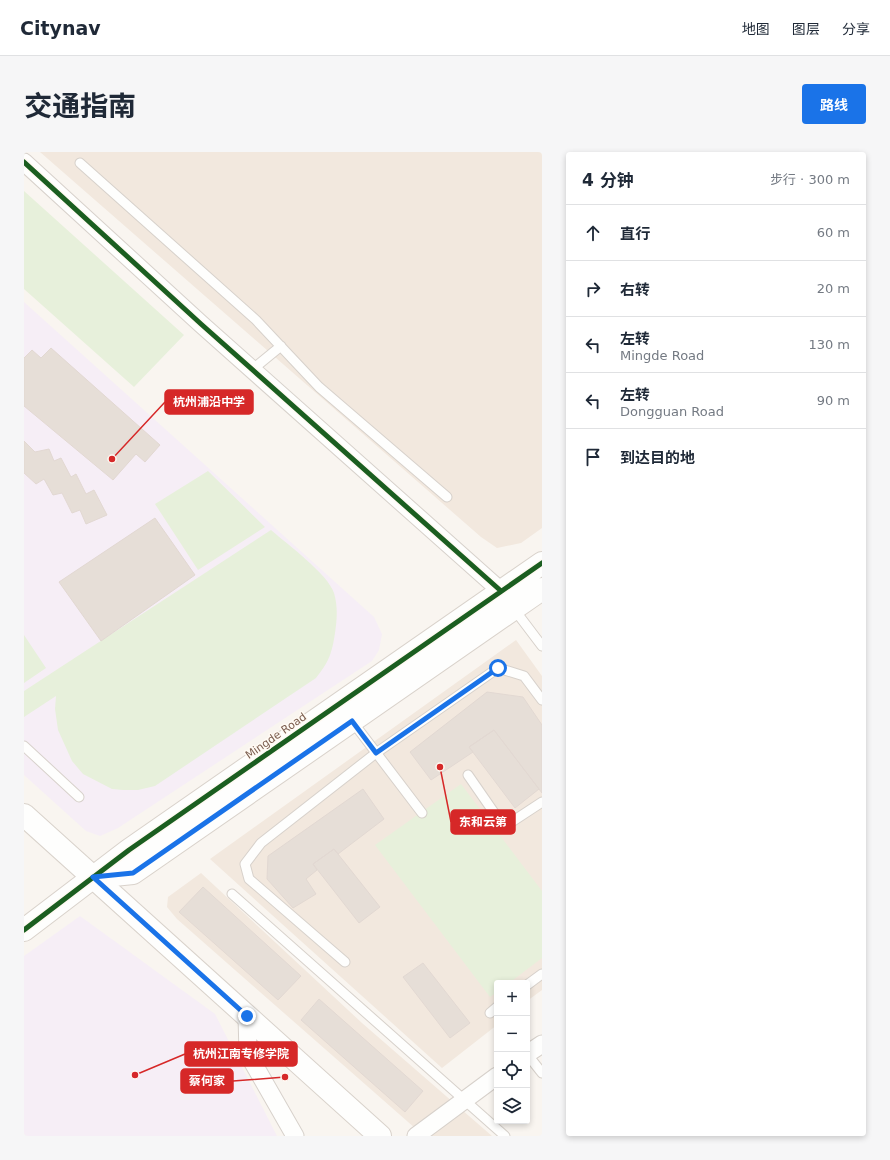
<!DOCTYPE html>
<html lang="zh">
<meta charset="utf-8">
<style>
body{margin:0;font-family:"DejaVu Sans","Noto Sans SC",sans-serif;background:#f6f6f7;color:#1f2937}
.controls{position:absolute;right:12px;bottom:12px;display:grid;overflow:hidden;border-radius:4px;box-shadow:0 2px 6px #0003}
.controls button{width:36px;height:36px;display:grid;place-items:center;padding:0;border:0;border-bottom:1px solid #e0e1e3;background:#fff;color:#1f2937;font:20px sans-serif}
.stop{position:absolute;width:12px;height:12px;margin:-9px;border:3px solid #1a73e8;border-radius:50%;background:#fff}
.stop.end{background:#1a73e8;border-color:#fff;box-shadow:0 1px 4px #0008}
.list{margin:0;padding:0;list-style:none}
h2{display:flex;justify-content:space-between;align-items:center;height:52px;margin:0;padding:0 16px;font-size:17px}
h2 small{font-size:13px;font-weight:400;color:#747a83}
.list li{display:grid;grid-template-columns:26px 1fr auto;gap:12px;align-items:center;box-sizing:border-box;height:56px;padding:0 16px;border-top:1px solid #e0e1e3}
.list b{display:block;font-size:15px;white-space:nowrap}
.list p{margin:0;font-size:13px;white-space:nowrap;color:#747a83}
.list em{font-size:13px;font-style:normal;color:#747a83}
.icon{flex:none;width:22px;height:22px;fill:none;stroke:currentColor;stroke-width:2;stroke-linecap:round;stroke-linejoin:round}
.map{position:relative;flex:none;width:518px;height:984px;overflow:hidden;border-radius:4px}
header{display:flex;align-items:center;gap:24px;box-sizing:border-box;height:56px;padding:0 20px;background:#fff;border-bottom:1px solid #e0e1e3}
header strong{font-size:19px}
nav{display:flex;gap:22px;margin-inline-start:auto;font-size:14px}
.intro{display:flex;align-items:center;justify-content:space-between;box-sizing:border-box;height:96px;padding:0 24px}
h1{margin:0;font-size:28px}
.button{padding:10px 18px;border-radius:4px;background:#1a73e8;color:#fff;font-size:14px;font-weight:700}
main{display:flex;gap:24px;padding:0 24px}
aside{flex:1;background:#fff;border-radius:4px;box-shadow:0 2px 6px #0003}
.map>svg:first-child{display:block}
.residential{fill:#f2e8de}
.education{fill:#f6eef6}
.green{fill:#e7f0db}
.building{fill:#e6ded7;stroke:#e2d8d2}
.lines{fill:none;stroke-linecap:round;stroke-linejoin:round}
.lane-casing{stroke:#d7d1cb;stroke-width:11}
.street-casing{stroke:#d7d1cb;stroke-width:19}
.secondary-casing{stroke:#d9d2cb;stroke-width:24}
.lane{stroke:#fefefd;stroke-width:9}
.street{stroke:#fefefd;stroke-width:17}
.secondary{stroke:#fefefd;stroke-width:22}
.cycleway-casing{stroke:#fffaf3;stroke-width:8}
.cycleway{stroke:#1b5e20;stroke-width:5}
.route{stroke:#1a73e8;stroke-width:5}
.labels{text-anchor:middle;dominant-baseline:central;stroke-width:3;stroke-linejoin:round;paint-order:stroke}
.street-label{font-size:11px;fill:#7a5c4d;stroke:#fffaf3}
.leader{fill:none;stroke:#d62828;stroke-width:1.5}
.callout-dot{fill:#d62828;stroke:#fffaf3;stroke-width:1.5}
.callout{fill:#d62828;stroke:#d62828;stroke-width:1.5}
.callout-label{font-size:12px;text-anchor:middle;font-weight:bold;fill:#fff}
</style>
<header>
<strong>Citynav</strong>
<nav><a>地图</a><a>图层</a><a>分享</a></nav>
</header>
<div class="intro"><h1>交通指南</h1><a class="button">路线</a></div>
<main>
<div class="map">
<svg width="518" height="984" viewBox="0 0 518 984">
<rect width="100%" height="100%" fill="#f9f5f0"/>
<path class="residential" d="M 16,0 L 518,0 L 518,376 L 497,391 L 473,396 L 457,385 Z
M 492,488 L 518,524 L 518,838 L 503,849 L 503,831 L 473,831 L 473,873 L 418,916 L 186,707 Z
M 177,721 L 338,871 L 468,984 L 400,984 L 153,767 L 143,755 L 144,745 Z"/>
<path class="education" d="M 0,150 L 350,465 L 358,482 L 355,498 L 348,509 L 94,676 L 76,684 L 62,679 L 0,623 Z
M 56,764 L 191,862 L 253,984 L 0,984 L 0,804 Z"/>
<path class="green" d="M 0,39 L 160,183 L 110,235 L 0,137 Z
M 184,319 L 241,375 L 174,418 L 131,352 Z
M 247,378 C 263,392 304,422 310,441 C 314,454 313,468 311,481 C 308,501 305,510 292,526 L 131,634 L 114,638 L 99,638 L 88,637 L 59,622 L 48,609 L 34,578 L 31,557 L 32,544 L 0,565 L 0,539 Z
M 0,483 L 22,516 L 0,531 Z
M 437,632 L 518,739 L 518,806 L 485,831 L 473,831 L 473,840 L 466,845 L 351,693 Z"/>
<path class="building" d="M 27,196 L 136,293 L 121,310 L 112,302 L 89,328 L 0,254 L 0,206 L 8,198 L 17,206 Z
M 0,289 L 11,300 L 25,297 L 30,309 L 37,306 L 47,325 L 52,322 L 62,342 L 70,338 L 83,363 L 62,372 L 56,358 L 48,361 L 38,341 L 29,343 L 20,327 L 12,332 L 0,321 Z
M 131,366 L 171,423 L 77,489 L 35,430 Z
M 463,540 L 499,545 L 518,573 L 518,641 L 470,578 L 445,595 L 449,600 L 407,628 L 386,600 Z
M 470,578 L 515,637 L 491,656 L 445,595 Z
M 339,637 L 360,667 L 314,702 L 310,697 L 289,712 L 293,718 L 282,727 L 292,742 L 269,756 L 243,727 L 244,704 Z
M 310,697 L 356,755 L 335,771 L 289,712 Z
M 179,735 L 277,824 L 254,848 L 155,760 Z
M 399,811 L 446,871 L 426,886 L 379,825 Z
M 295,847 L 399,939 L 381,960 L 277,868 Z"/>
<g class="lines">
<g class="lane-casing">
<path id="lane" d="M 56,11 L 232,168 L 295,235 L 423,345
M 229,217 L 257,194
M 490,457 L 518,494
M 328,569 L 398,661
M 0,594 L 55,645
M 444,623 L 480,675 L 518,650
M 208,742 L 481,984
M 321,810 L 225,727 L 221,712 L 237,691 L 352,601 L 474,516 L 500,524 L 518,548
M 503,833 L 518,822
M 466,861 L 473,855
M 503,902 L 518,921"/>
</g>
<g class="street-casing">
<path id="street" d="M 0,10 L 177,172 L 477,439
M 223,864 L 224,902 L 271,984
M 503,902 L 518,892
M 392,984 L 473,924"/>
</g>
<g class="secondary-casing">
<path id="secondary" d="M 0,663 L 356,984
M 70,725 L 109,721 L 518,437
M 0,778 L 105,698 L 518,411"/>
</g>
<use href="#lane" class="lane"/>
<use href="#street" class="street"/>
<use href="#secondary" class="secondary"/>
<g class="cycleway-casing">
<path id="cycleway" d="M 0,10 L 177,172 L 477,439
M 0,778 L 105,698 L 518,411"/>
</g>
<use href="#cycleway" class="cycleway"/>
</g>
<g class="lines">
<path class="route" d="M 223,864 L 69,725 L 109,721 L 328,569 L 352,601 L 474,516"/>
</g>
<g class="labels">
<g class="street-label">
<text transform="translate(252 584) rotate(-35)">Mingde Road</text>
</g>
</g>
<path class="leader" d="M88 307L141 250M416 615L427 670M111 923L161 902M261 925L209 929"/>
<g class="callout-dot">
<circle cx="88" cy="307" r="4"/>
<circle cx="416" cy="615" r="4"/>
<circle cx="111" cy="923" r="4"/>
<circle cx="261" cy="925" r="4"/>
</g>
<g class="callout">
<rect x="141" y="238" width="88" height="24" rx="4"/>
<rect x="427" y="658" width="64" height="24" rx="4"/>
<rect x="161" y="890" width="112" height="24" rx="4"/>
<rect x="157" y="917" width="52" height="24" rx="4"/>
</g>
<g class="callout-label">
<text x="185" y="254">杭州浦沿中学</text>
<text x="459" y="674">东和云第</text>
<text x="217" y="906">杭州江南专修学院</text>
<text x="183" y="933">蔡何家</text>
</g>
</svg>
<div class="controls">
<button>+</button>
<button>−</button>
<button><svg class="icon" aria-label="locate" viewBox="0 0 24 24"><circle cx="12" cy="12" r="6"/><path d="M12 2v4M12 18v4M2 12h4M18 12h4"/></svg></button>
<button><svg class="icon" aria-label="layers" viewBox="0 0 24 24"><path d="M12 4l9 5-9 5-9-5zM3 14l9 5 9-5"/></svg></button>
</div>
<div class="stop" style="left:474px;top:516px"></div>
<div class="stop end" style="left:223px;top:864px"></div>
</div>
<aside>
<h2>4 分钟<small>步行 · 300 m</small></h2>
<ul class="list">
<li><svg class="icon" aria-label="ahead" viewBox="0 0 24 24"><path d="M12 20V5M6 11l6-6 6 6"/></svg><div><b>直行</b></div><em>60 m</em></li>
<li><svg class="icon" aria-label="right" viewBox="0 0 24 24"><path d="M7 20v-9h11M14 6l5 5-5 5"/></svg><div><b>右转</b></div><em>20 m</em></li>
<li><svg class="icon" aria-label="left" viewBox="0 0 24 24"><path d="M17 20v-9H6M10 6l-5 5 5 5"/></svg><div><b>左转</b><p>Mingde Road</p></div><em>130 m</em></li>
<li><svg class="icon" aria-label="left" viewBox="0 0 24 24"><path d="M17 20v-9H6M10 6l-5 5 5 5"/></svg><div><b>左转</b><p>Dongguan Road</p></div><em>90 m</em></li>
<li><svg class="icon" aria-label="arrive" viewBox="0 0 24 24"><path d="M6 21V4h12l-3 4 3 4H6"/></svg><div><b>到达目的地</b></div></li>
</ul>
</aside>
</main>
